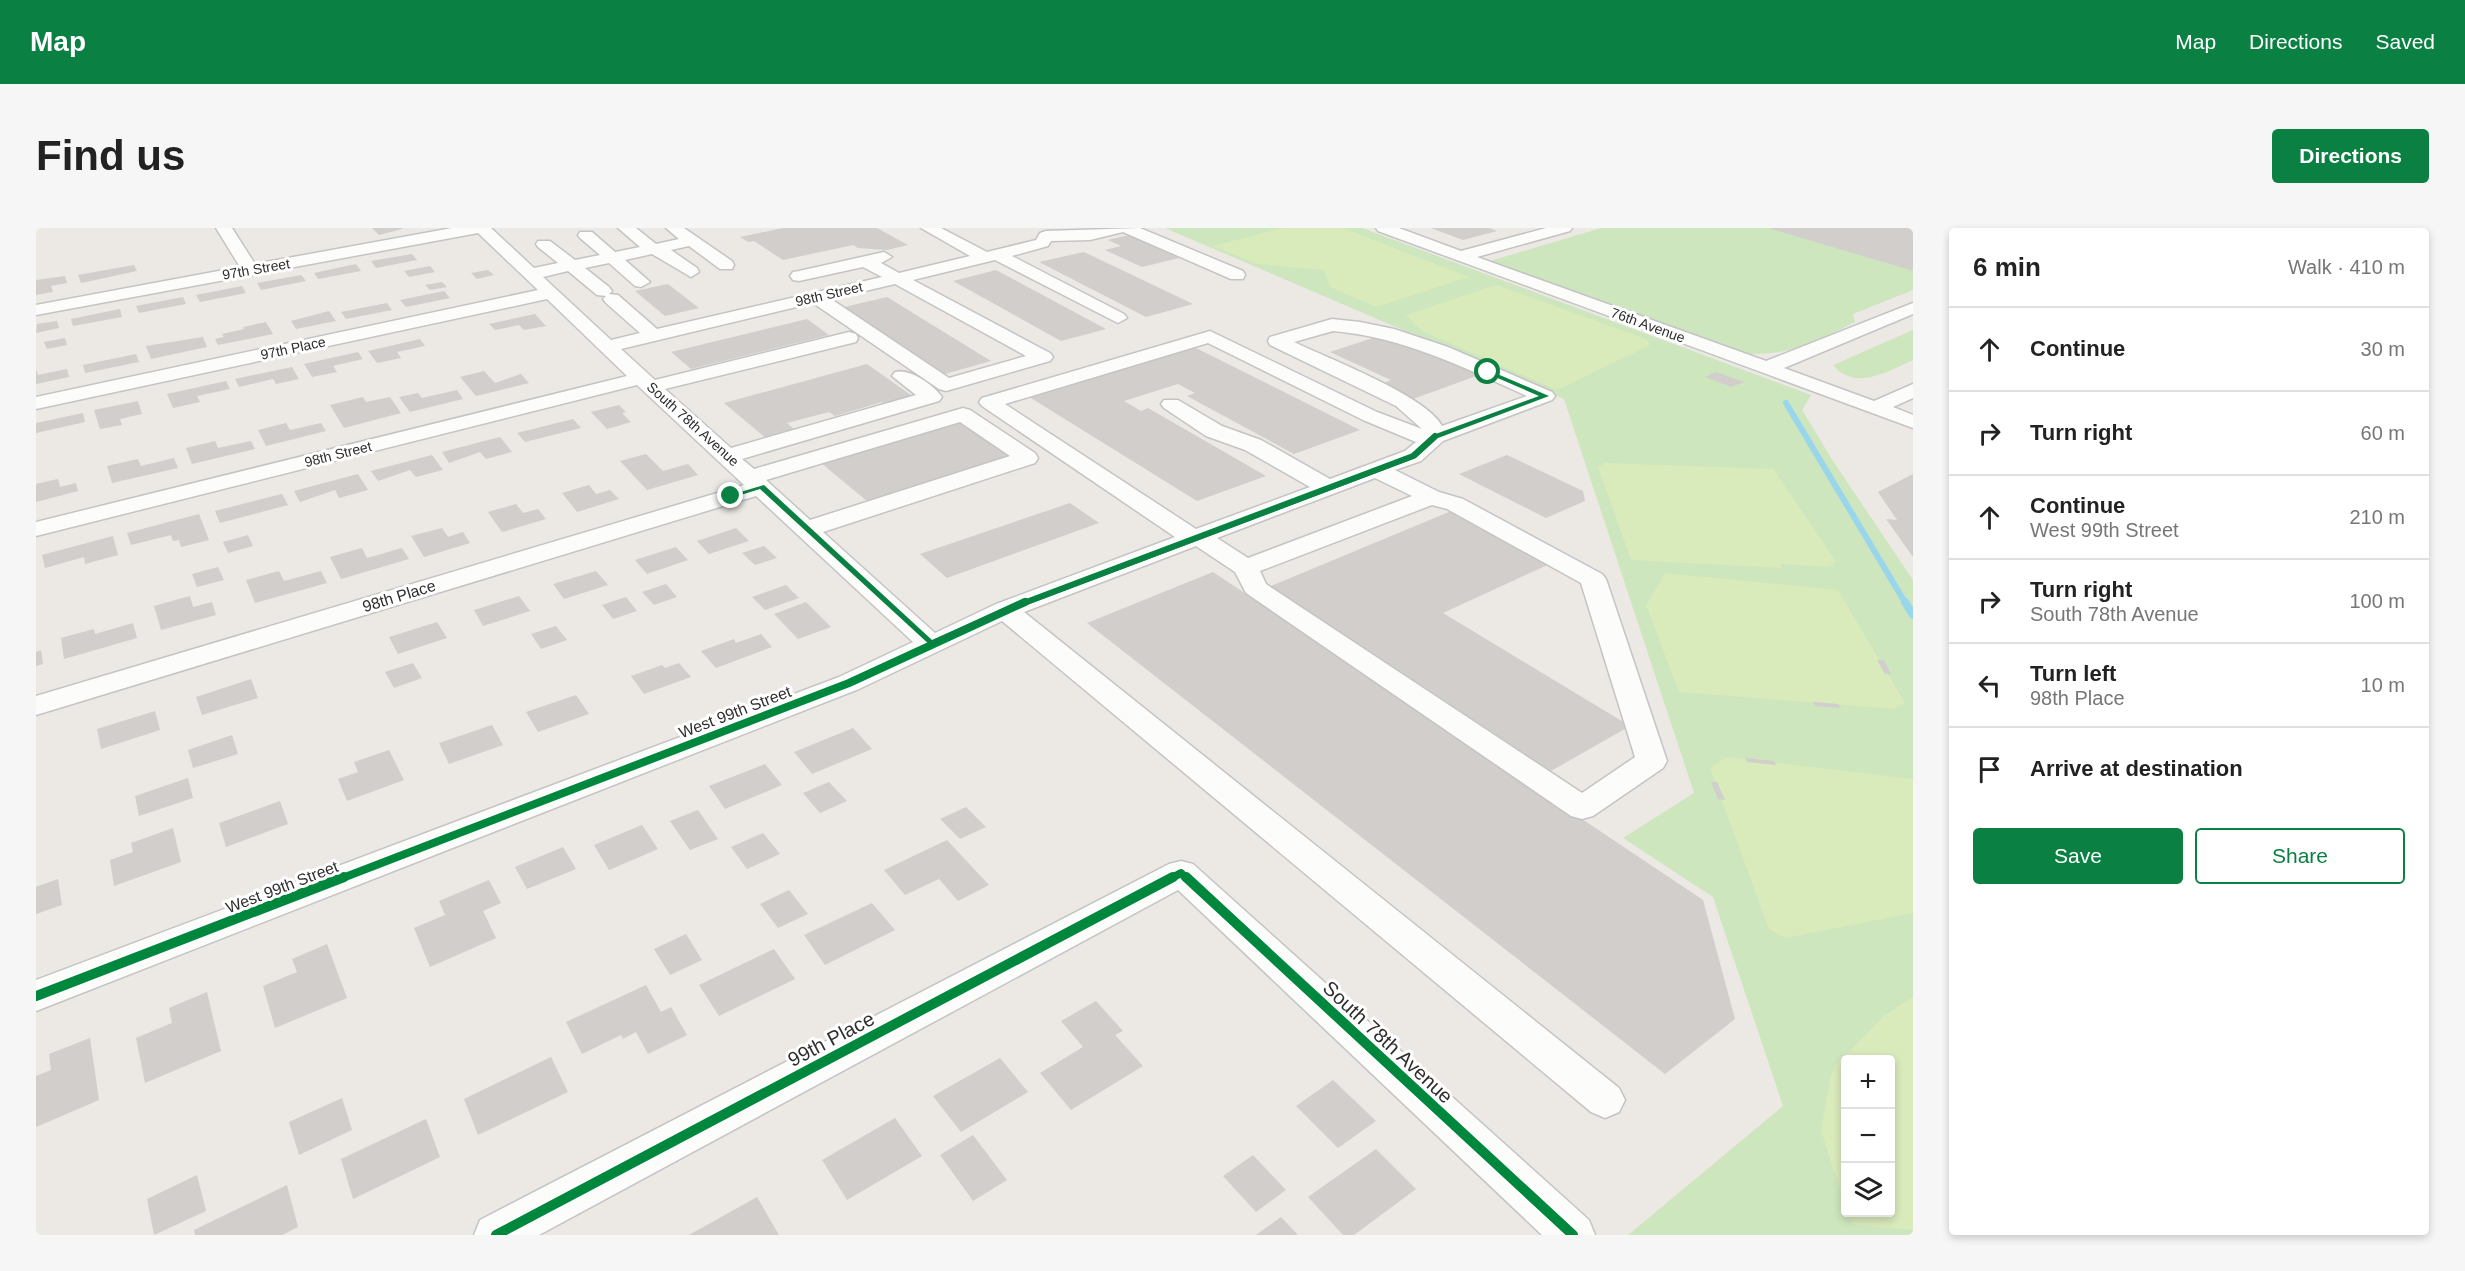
<!DOCTYPE html>
<meta charset="utf-8">
<style>
body{margin:0;font-family:Helvetica,sans-serif;background:#f6f6f6;color:#222}
.controls{position:absolute;right:18px;bottom:18px;display:grid;overflow:hidden;border-radius:6px;box-shadow:0 3px 9px #0003}
.controls button{width:54px;height:54px;display:grid;place-items:center;padding:0;border:0;border-bottom:2px solid #e0e0e0;background:#fff;color:#222;font:30px sans-serif}
.stop{position:absolute;width:18px;height:18px;margin:-14px;border:4px solid #0b8043;border-radius:50%;background:#fff}
.stop.end{background:#0b8043;border-color:#fff;box-shadow:0 2px 6px #0008}
.list{margin:0;padding:0;list-style:none}
h2{display:flex;justify-content:space-between;align-items:center;height:78px;margin:0;padding:0 24px;font-size:26px}
h2 small{font-size:20px;font-weight:400;color:#767676}
.list li{display:grid;grid-template-columns:39px 1fr auto;gap:18px;align-items:center;box-sizing:border-box;height:84px;padding:0 24px;border-top:2px solid #e0e0e0}
.list b{display:block;font-size:22px;white-space:nowrap}
.list p{margin:0;font-size:20px;white-space:nowrap;color:#767676}
.list em{font-size:20px;font-style:normal;color:#767676}
.actions{display:flex;gap:12px;padding:18px 24px}
.actions a{flex:1;padding:14px 0;border:2px solid #0b8043;border-radius:6px;text-align:center;font-size:21px;color:#0b8043}
.actions .main{background:#0b8043;color:#fff}
.icon{flex:none;width:33px;height:33px;fill:none;stroke:currentColor;stroke-width:2;stroke-linecap:round;stroke-linejoin:round}
.map{position:relative;flex:none;width:1877px;height:1007px;overflow:hidden;border-radius:6px}
header{display:flex;align-items:center;gap:36px;box-sizing:border-box;height:84px;padding:0 30px;background:#0b8043;color:#fff}
header strong{font-size:28px}
nav{display:flex;gap:33px;margin-inline-start:auto;font-size:21px}
.intro{display:flex;align-items:center;justify-content:space-between;box-sizing:border-box;height:144px;padding:0 36px}
h1{margin:0;font-size:42px}
.button{padding:15px 27px;border-radius:6px;background:#0b8043;color:#fff;font-size:21px;font-weight:700}
main{display:flex;gap:36px;padding:0 36px}
aside{flex:1;background:#fff;border-radius:6px;box-shadow:0 3px 9px #0003}
.map>svg:first-child{display:block}
.green{fill:#cee6be;fill-rule:evenodd}
.pitch{fill:#d9eabb}
.lines{fill:none;stroke-linecap:round;stroke-linejoin:round}
.stream-far1{stroke:#99d6ec;stroke-width:6}
.stream{stroke:#99d6ec;stroke-width:8}
.building{fill:#d1cecb}
.minor-casing{stroke:#c5c4c5;stroke-width:3}
.minor{fill:#fcfcfb;fill-rule:evenodd}
.cycleway-far2-casing{stroke:#fff;stroke-width:9}
.cycleway-far1-casing{stroke:#fff;stroke-width:11}
.cycleway-casing{stroke:#fff;stroke-width:14}
.cycleway-far2{stroke:#00873e;stroke-width:6}
.cycleway-far1{stroke:#00873e;stroke-width:8}
.cycleway{stroke:#00873e;stroke-width:10}
.route{fill:#0b8043}
.labels{text-anchor:middle;dominant-baseline:central;stroke-width:6;stroke-linejoin:round;paint-order:stroke}
.far-street-label{font-size:14px;fill:#2e2e2e;stroke:#fff}
.street-label{font-size:16px;fill:#2e2e2e;stroke:#fff}
.near-street-label{font-size:20px;fill:#2e2e2e;stroke:#fff}
</style>
<header>
<strong>Map</strong>
<nav><a>Map</a><a>Directions</a><a>Saved</a></nav>
</header>
<div class="intro"><h1>Find us</h1><a class="button">Directions</a></div>
<main>
<div class="map">
<svg width="1877" height="1007" viewBox="0 0 1877 1007">
<rect width="100%" height="100%" fill="#ece8e4"/>
<path class="green" d="M 1129,0 L 1326,0 L 1775,167 L 1766,182 L 1797,233 L 1877,352 L 1877,1007 L 1592,1007 L 1747,878 L 1677,669 L 1587,610 L 1658,565 L 1528,171 ZM 1810,832 L 1854,832 L 1854,984 L 1810,984 Z
M 1565,0 L 1733,0 L 1877,43 L 1877,62 L 1817,86 L 1819,94 C 1778,114 1757,127 1711,126 L 1454,33 Z
M 1877,102 L 1877,132 C 1853,143 1819,164 1797,137 Z"/>
<path class="pitch" d="M 1247,0 L 1307,0 L 1433,49 L 1340,79 L 1294,59 L 1288,42 L 1220,36 L 1177,18 Z
M 1460,57 L 1610,111 L 1614,117 L 1521,162 L 1386,103 L 1370,87 Z
M 1569,235 L 1737,241 L 1800,333 L 1793,339 L 1744,336 L 1746,340 L 1595,332 L 1562,239 Z
M 1629,345 L 1802,362 L 1869,475 L 1857,481 L 1643,464 L 1610,377 Z
M 1690,529 L 1877,551 L 1877,685 L 1749,710 L 1733,701 L 1674,540 Z
M 1877,769 L 1877,1002 L 1817,997 L 1812,985 L 1854,984 L 1854,832 L 1810,832 L 1809,976 L 1785,903 L 1794,851 L 1799,838 L 1849,787 Z"/>
<g class="lines">
<path class="stream-far1" d="M 1750,175 L 1870,376"/>
<path class="stream" d="M 1869,374 L 1877,387"/>
</g>
<path class="building" d="M 336,0 L 366,0 L 366,1 L 343,7 Z
M 747,0 L 841,0 L 872,17 L 851,22 L 822,20 L 817,17 L 747,32 L 718,13 L 712,14 L 704,9 Z
M 1395,0 L 1453,0 L 1461,3 L 1427,12 Z
M 1735,0 L 1877,0 L 1877,43 L 1735,1 Z
M 1097,6 L 1110,12 L 1105,13 L 1143,30 L 1106,39 L 1069,22 L 1085,18 L 1072,12 Z
M 1048,24 L 1157,76 L 1110,89 L 1003,34 Z
M 376,26 L 381,32 L 340,40 L 335,33 Z
M 320,36 L 325,43 L 282,51 L 278,45 Z
M 98,37 L 101,43 L 45,55 L 42,47 Z
M 394,38 L 399,44 L 373,49 L 368,43 Z
M 452,42 L 458,47 L 441,51 L 435,45 Z
M 960,42 L 1070,101 L 1025,113 L 917,53 Z
M 265,47 L 270,53 L 225,62 L 221,55 Z
M 29,48 L 31,55 L 15,58 L 17,64 L 0,67 L 0,52 Z
M 406,54 L 411,59 L 394,62 L 389,57 Z
M 632,56 L 663,80 L 629,88 L 599,63 Z
M 206,58 L 210,65 L 164,74 L 160,67 Z
M 408,63 L 414,70 L 370,79 L 364,72 Z
M 147,69 L 150,76 L 103,85 L 100,78 Z
M 851,69 L 955,133 L 905,147 L 804,80 Z
M 351,75 L 356,82 L 310,91 L 305,84 Z
M 84,81 L 86,89 L 37,98 L 35,91 Z
M 293,83 L 300,93 L 260,101 L 255,93 Z
M 499,86 L 510,98 L 488,102 L 483,97 L 459,102 L 453,96 Z
M 771,91 L 793,107 L 655,141 L 635,124 Z
M 21,93 L 23,100 L 0,105 L 1,96 Z
M 230,94 L 237,106 L 182,117 L 179,111 L 188,109 L 186,106 L 208,101 L 207,99 Z
M 1349,106 L 1443,147 L 1377,171 L 1345,156 L 1355,152 L 1294,124 Z
M 167,109 L 171,119 L 115,131 L 110,118 Z
M 29,110 L 31,117 L 11,121 L 8,114 Z
M 384,111 L 389,118 L 361,124 L 365,130 L 341,135 L 332,123 Z
M 1156,118 L 1324,202 L 1258,226 L 1151,168 L 1159,165 L 1142,156 L 1088,173 L 1105,183 L 1112,180 L 1230,248 L 1161,273 L 990,167 Z
M 322,124 L 327,131 L 297,138 L 301,144 L 276,149 L 268,136 Z
M 100,126 L 103,134 L 49,145 L 47,137 Z
M 831,136 L 879,170 L 851,178 L 846,174 L 799,188 L 793,184 L 751,195 L 760,203 L 731,211 L 688,175 Z
M 256,139 L 263,151 L 240,156 L 237,151 L 203,159 L 199,151 Z
M 0,141 L 2,147 L 31,141 L 33,149 L 0,156 Z
M 448,143 L 459,155 L 485,146 L 493,155 L 440,168 L 424,149 Z
M 1680,144 L 1708,154 L 1695,159 L 1669,149 Z
M 190,153 L 194,161 L 161,168 L 164,174 L 137,180 L 131,166 Z
M 421,162 L 427,171 L 374,184 L 363,169 L 382,165 L 386,170 Z
M 327,169 L 330,174 L 354,169 L 365,185 L 308,200 L 294,177 Z
M 102,173 L 106,186 L 84,191 L 86,197 L 64,201 L 58,182 Z
M 583,177 L 590,184 L 586,185 L 595,194 L 571,201 L 555,184 Z
M 47,185 L 49,194 L 0,205 L 0,195 Z
M 537,191 L 545,200 L 489,214 L 481,205 Z
M 923,194 L 973,228 L 831,273 L 785,235 Z
M 250,195 L 254,202 L 285,195 L 290,203 L 230,218 L 222,202 Z
M 464,209 L 476,224 L 450,231 L 444,224 L 413,235 L 406,224 Z
M 179,213 L 182,220 L 215,213 L 219,221 L 156,236 L 150,220 Z
M 610,226 L 627,243 L 652,236 L 662,247 L 611,262 L 584,233 Z
M 396,227 L 407,242 L 380,249 L 374,242 L 342,253 L 335,243 Z
M 1471,227 L 1547,263 L 1549,273 L 1510,290 L 1423,246 Z
M 138,230 L 142,240 L 76,255 L 71,238 L 102,231 L 105,238 Z
M 322,246 L 332,262 L 303,270 L 299,262 L 264,274 L 258,263 Z
M 1877,246 L 1877,329 L 1850,291 L 1861,292 L 1842,264 Z
M 22,251 L 24,259 L 40,255 L 42,263 L 0,274 L 0,256 Z
M 553,257 L 560,266 L 574,262 L 583,271 L 541,284 L 526,265 Z
M 246,266 L 252,277 L 184,295 L 179,283 Z
M 1034,275 L 1063,295 L 911,350 L 884,326 Z
M 480,276 L 487,285 L 502,281 L 510,291 L 466,304 L 452,284 Z
M 1420,281 L 1518,334 L 1407,385 L 1594,498 L 1515,543 L 1235,358 Z
M 163,286 L 173,312 L 145,319 L 143,312 L 137,313 L 135,307 L 95,317 L 91,305 Z
M 406,300 L 412,309 L 427,304 L 434,315 L 388,329 L 375,308 Z
M 700,300 L 713,313 L 673,326 L 661,313 Z
M 212,307 L 217,318 L 192,325 L 187,314 Z
M 77,308 L 82,327 L 49,336 L 48,329 L 9,340 L 6,327 Z
M 728,318 L 741,330 L 719,337 L 706,325 Z
M 640,319 L 652,332 L 611,346 L 599,332 Z
M 326,320 L 331,330 L 366,320 L 373,331 L 305,351 L 294,329 Z
M 182,339 L 188,352 L 161,359 L 156,346 Z
M 243,343 L 248,353 L 285,343 L 291,355 L 219,375 L 210,352 Z
M 560,343 L 572,357 L 528,371 L 517,356 Z
M 1177,344 L 1667,672 L 1699,791 L 1629,846 L 1051,395 Z
M 630,356 L 641,369 L 618,377 L 606,364 Z
M 750,357 L 763,370 L 729,382 L 716,369 Z
M 154,368 L 157,379 L 176,374 L 180,387 L 125,402 L 118,378 Z
M 483,368 L 494,383 L 447,398 L 438,382 Z
M 590,369 L 601,383 L 577,391 L 566,377 Z
M 770,374 L 795,399 L 762,411 L 738,386 Z
M 401,394 L 411,410 L 362,426 L 353,409 Z
M 97,395 L 101,410 L 28,431 L 25,410 L 58,401 L 59,406 Z
M 520,398 L 531,412 L 505,421 L 495,406 Z
M 725,406 L 736,419 L 680,440 L 665,423 L 698,411 L 700,415 Z
M 5,422 L 7,436 L 0,438 L 0,424 Z
M 1841,432 L 1848,432 L 1855,446 L 1849,446 Z
M 377,435 L 386,450 L 358,460 L 349,444 Z
M 643,435 L 655,449 L 608,466 L 595,448 L 626,437 L 629,440 Z
M 215,451 L 222,470 L 166,487 L 160,469 Z
M 540,467 L 553,486 L 502,504 L 490,484 Z
M 1777,474 L 1802,476 L 1805,480 L 1779,478 Z
M 119,483 L 124,502 L 65,521 L 61,501 Z
M 456,497 L 467,517 L 413,536 L 403,515 Z
M 817,500 L 836,521 L 776,546 L 758,524 Z
M 196,507 L 202,526 L 157,540 L 152,522 Z
M 353,522 L 368,552 L 311,573 L 302,551 L 322,544 L 318,534 Z
M 1709,530 L 1738,533 L 1740,537 L 1711,534 Z
M 729,536 L 746,557 L 689,581 L 673,558 Z
M 152,550 L 157,570 L 103,588 L 99,568 Z
M 793,554 L 811,573 L 784,585 L 767,565 Z
M 1675,554 L 1681,554 L 1689,572 L 1682,571 Z
M 244,573 L 252,596 L 190,619 L 183,595 Z
M 930,579 L 950,599 L 924,611 L 904,591 Z
M 662,582 L 682,611 L 654,622 L 634,593 Z
M 606,597 L 622,621 L 573,642 L 558,617 Z
M 137,600 L 145,634 L 78,658 L 74,632 L 97,624 L 95,615 Z
M 727,605 L 744,626 L 711,641 L 695,619 Z
M 911,612 L 953,657 L 922,673 L 903,651 L 869,667 L 848,642 Z
M 527,619 L 540,641 L 491,661 L 479,639 Z
M 22,651 L 26,677 L 0,686 L 0,659 Z
M 453,652 L 465,675 L 447,683 L 460,710 L 394,739 L 378,700 L 409,687 L 403,673 Z
M 753,662 L 772,686 L 742,700 L 724,676 Z
M 836,675 L 859,702 L 789,737 L 768,707 Z
M 650,706 L 666,732 L 634,747 L 618,721 Z
M 291,716 L 311,770 L 239,800 L 227,758 L 261,744 L 256,731 Z
M 738,721 L 759,751 L 683,788 L 663,757 Z
M 610,757 L 625,784 L 635,779 L 651,807 L 612,826 L 600,804 L 587,811 L 585,807 L 546,826 L 530,794 Z
M 171,764 L 185,823 L 109,855 L 100,810 L 136,795 L 133,780 Z
M 1060,773 L 1087,803 L 1079,807 L 1107,838 L 1035,882 L 1004,845 L 1047,819 L 1025,793 Z
M 54,810 L 63,872 L 0,899 L 0,848 L 15,842 L 13,826 Z
M 515,829 L 532,864 L 442,907 L 428,871 Z
M 964,830 L 992,864 L 925,904 L 897,868 Z
M 1297,852 L 1340,893 L 1302,920 L 1260,878 Z
M 306,870 L 316,902 L 263,927 L 253,894 Z
M 859,890 L 886,928 L 811,972 L 786,932 Z
M 390,891 L 404,929 L 317,971 L 305,931 Z
M 937,907 L 971,952 L 937,973 L 904,927 Z
M 1340,921 L 1380,961 L 1318,1007 L 1307,1007 L 1272,969 Z
M 1217,927 L 1250,962 L 1220,984 L 1187,948 Z
M 161,947 L 170,983 L 118,1007 L 111,971 Z
M 251,957 L 262,999 L 246,1007 L 159,1007 L 158,1002 Z
M 721,969 L 743,1007 L 653,1007 Z
M 1245,989 L 1262,1007 L 1220,1007 Z"/>
<g class="lines">
<g class="minor-casing">
<path id="minor" d="M 180,0 L 196,0 L 219,36 L 416,0 L 455,0 L 498,40 L 522,35 L 502,19 L 500,16 L 502,13 L 514,13 L 539,32 L 564,27 L 544,10 L 542,7 L 544,4 L 556,4 L 579,24 L 604,19 L 582,0 L 600,0 L 620,16 L 643,11 L 630,0 L 648,0 L 696,33 L 698,37 L 696,41 L 684,41 L 653,18 L 635,22 L 661,40 L 663,44 L 655,49 L 616,26 L 589,32 L 614,54 L 605,59 L 599,58 L 573,35 L 549,40 L 573,59 L 576,63 L 573,66 L 582,67 L 621,101 L 846,49 L 827,39 L 763,53 L 757,52 L 754,48 L 757,44 L 763,43 L 848,24 L 856,29 L 845,35 L 863,45 L 934,28 L 885,0 L 905,0 L 951,24 L 1000,12 L 1004,5 L 1010,3 L 1104,0 L 1207,43 L 1209,47 L 1207,51 L 1195,51 L 1087,4 L 1054,12 L 1015,13 L 1012,18 L 976,28 L 1088,86 L 1091,90 L 1082,95 L 959,32 L 877,52 L 1014,125 L 1017,129 L 1014,133 L 910,163 L 903,161 L 777,75 L 585,121 L 619,152 L 813,104 L 820,106 L 822,110 L 820,114 L 629,161 L 695,220 L 880,167 L 856,148 L 859,144 C 874,140 898,157 906,169 L 903,173 L 706,231 L 718,241 L 927,180 L 934,182 L 999,225 L 1002,230 L 999,235 L 787,304 L 899,405 L 960,376 L 1139,309 L 946,178 L 943,174 L 946,170 L 1174,103 L 1341,184 L 1386,201 L 1360,178 L 1234,117 L 1232,113 L 1234,109 L 1296,91 L 1324,94 L 1358,101 L 1412,119 L 1516,164 L 1519,168 L 1516,172 L 1407,213 L 1385,233 L 1359,242 L 1403,264 L 1427,271 L 1566,346 L 1570,351 L 1631,533 L 1627,540 L 1557,588 L 1546,591 L 1535,588 L 1210,365 L 1199,344 L 1160,318 L 988,384 L 1583,860 L 1589,872 L 1583,884 L 1569,890 L 1555,884 L 966,393 L 823,461 L 0,783 L 0,752 L 803,449 L 877,414 L 720,268 L 0,487 L 0,468 L 708,257 L 601,157 L 0,308 L 0,294 L 591,148 L 511,71 L 0,181 L 0,169 L 502,62 L 442,5 L 0,87 L 0,77 L 204,39 ZM 532,43 L 561,67 L 570,68 L 567,71 L 570,75 L 604,105 L 575,112 L 507,49 ZM 859,56 L 990,128 L 913,150 L 795,71 ZM 1297,103 C 1367,109 1427,139 1491,168 L 1406,198 C 1391,168 1291,130 1258,114 ZM 1172,115 L 1327,192 L 1380,214 L 1369,223 L 1294,251 L 1225,212 L 1186,198 L 1142,172 L 1128,172 L 1125,176 L 1128,180 L 1170,208 L 1209,222 L 1274,259 L 1160,301 L 969,176 ZM 924,194 L 974,228 L 774,292 L 730,252 ZM 1339,250 L 1376,268 L 1212,330 L 1181,310 ZM 1396,277 L 1411,281 L 1545,355 L 1599,529 L 1546,565 L 1230,356 L 1224,343 Z
M 1340,0 L 1363,0 L 1425,23 L 1510,0 L 1536,0 L 1534,3 L 1441,29 L 1730,133 L 1877,75 L 1877,86 L 1748,140 L 1838,173 L 1877,156 L 1877,170 L 1857,179 L 1877,187 L 1877,200 L 1342,3 Z
M 1145,633 L 1157,636 L 1553,992 L 1559,1007 L 1506,1007 L 1142,662 L 503,1007 L 438,1007 L 444,992 L 1133,636 Z"/>
</g>
<use href="#minor" class="minor"/>
<g class="cycleway-far2-casing">
<path id="cycleway-far2" d="M 985,376 L 1377,228 L 1399,208"/>
</g>
<g class="cycleway-far1-casing">
<path id="cycleway-far1" d="M 304,651 L 813,455 L 989,374
M 1134,651 L 1145,645 L 1151,651"/>
</g>
<g class="cycleway-casing">
<path id="cycleway" d="M 1150,649 L 1537,1007
M 0,768 L 308,649
M 460,1007 L 1137,649"/>
</g>
<use href="#cycleway-far2" class="cycleway-far2"/>
<use href="#cycleway-far1" class="cycleway-far1"/>
<use href="#cycleway" class="cycleway"/>
</g>
<path class="route" d="M 1452,142 L 1513,168 L 1402,210 L 1380,230 L 973,384 L 895,418 L 724,261 L 695,270 L 691,268 L 728,257 L 896,412 L 966,381 L 1375,227 L 1397,207 L 1503,168 L 1450,145 Z"/>
<g class="labels">
<g class="far-street-label">
<text transform="translate(220 41) rotate(-10)">97th Street</text>
<text transform="translate(793 66) rotate(-13)">98th Street</text>
<text transform="translate(1612 97) rotate(20)">76th Avenue</text>
<text transform="translate(257 120) rotate(-12)">97th Place</text>
<text transform="translate(657 196) rotate(42)">South 78th Avenue</text>
<text transform="translate(302 226) rotate(-14)">98th Street</text>
</g>
<g class="street-label">
<text transform="translate(363 368) rotate(-17)">98th Place</text>
<text transform="translate(699 484) rotate(-21)">West 99th Street</text>
<text transform="translate(246 659) rotate(-21)">West 99th Street</text>
</g>
<g class="near-street-label">
<text transform="translate(795 811) rotate(-28)">99th Place</text>
<text transform="translate(1352 814) rotate(43)">South 78th Avenue</text>
</g>
</g>
</svg>
<div class="controls">
<button>+</button>
<button>−</button>
<button><svg class="icon" aria-label="layers" viewBox="0 0 24 24"><path d="M12 4l9 5-9 5-9-5zM3 14l9 5 9-5"/></svg></button>
</div>
<div class="stop" style="left:1452px;top:144px"></div>
<div class="stop end" style="left:695px;top:268px"></div>
</div>
<aside>
<h2>6 min<small>Walk · 410 m</small></h2>
<ul class="list">
<li><svg class="icon" aria-label="ahead" viewBox="0 0 24 24"><path d="M12 20V5M6 11l6-6 6 6"/></svg><div><b>Continue</b></div><em>30 m</em></li>
<li><svg class="icon" aria-label="right" viewBox="0 0 24 24"><path d="M7 20v-9h11M14 6l5 5-5 5"/></svg><div><b>Turn right</b></div><em>60 m</em></li>
<li><svg class="icon" aria-label="ahead" viewBox="0 0 24 24"><path d="M12 20V5M6 11l6-6 6 6"/></svg><div><b>Continue</b><p>West 99th Street</p></div><em>210 m</em></li>
<li><svg class="icon" aria-label="right" viewBox="0 0 24 24"><path d="M7 20v-9h11M14 6l5 5-5 5"/></svg><div><b>Turn right</b><p>South 78th Avenue</p></div><em>100 m</em></li>
<li><svg class="icon" aria-label="left" viewBox="0 0 24 24"><path d="M17 20v-9H6M10 6l-5 5 5 5"/></svg><div><b>Turn left</b><p>98th Place</p></div><em>10 m</em></li>
<li><svg class="icon" aria-label="arrive" viewBox="0 0 24 24"><path d="M6 21V4h12l-3 4 3 4H6"/></svg><div><b>Arrive at destination</b></div></li>
</ul>
<div class="actions"><a class="main">Save</a><a>Share</a></div>
</aside>
</main>
